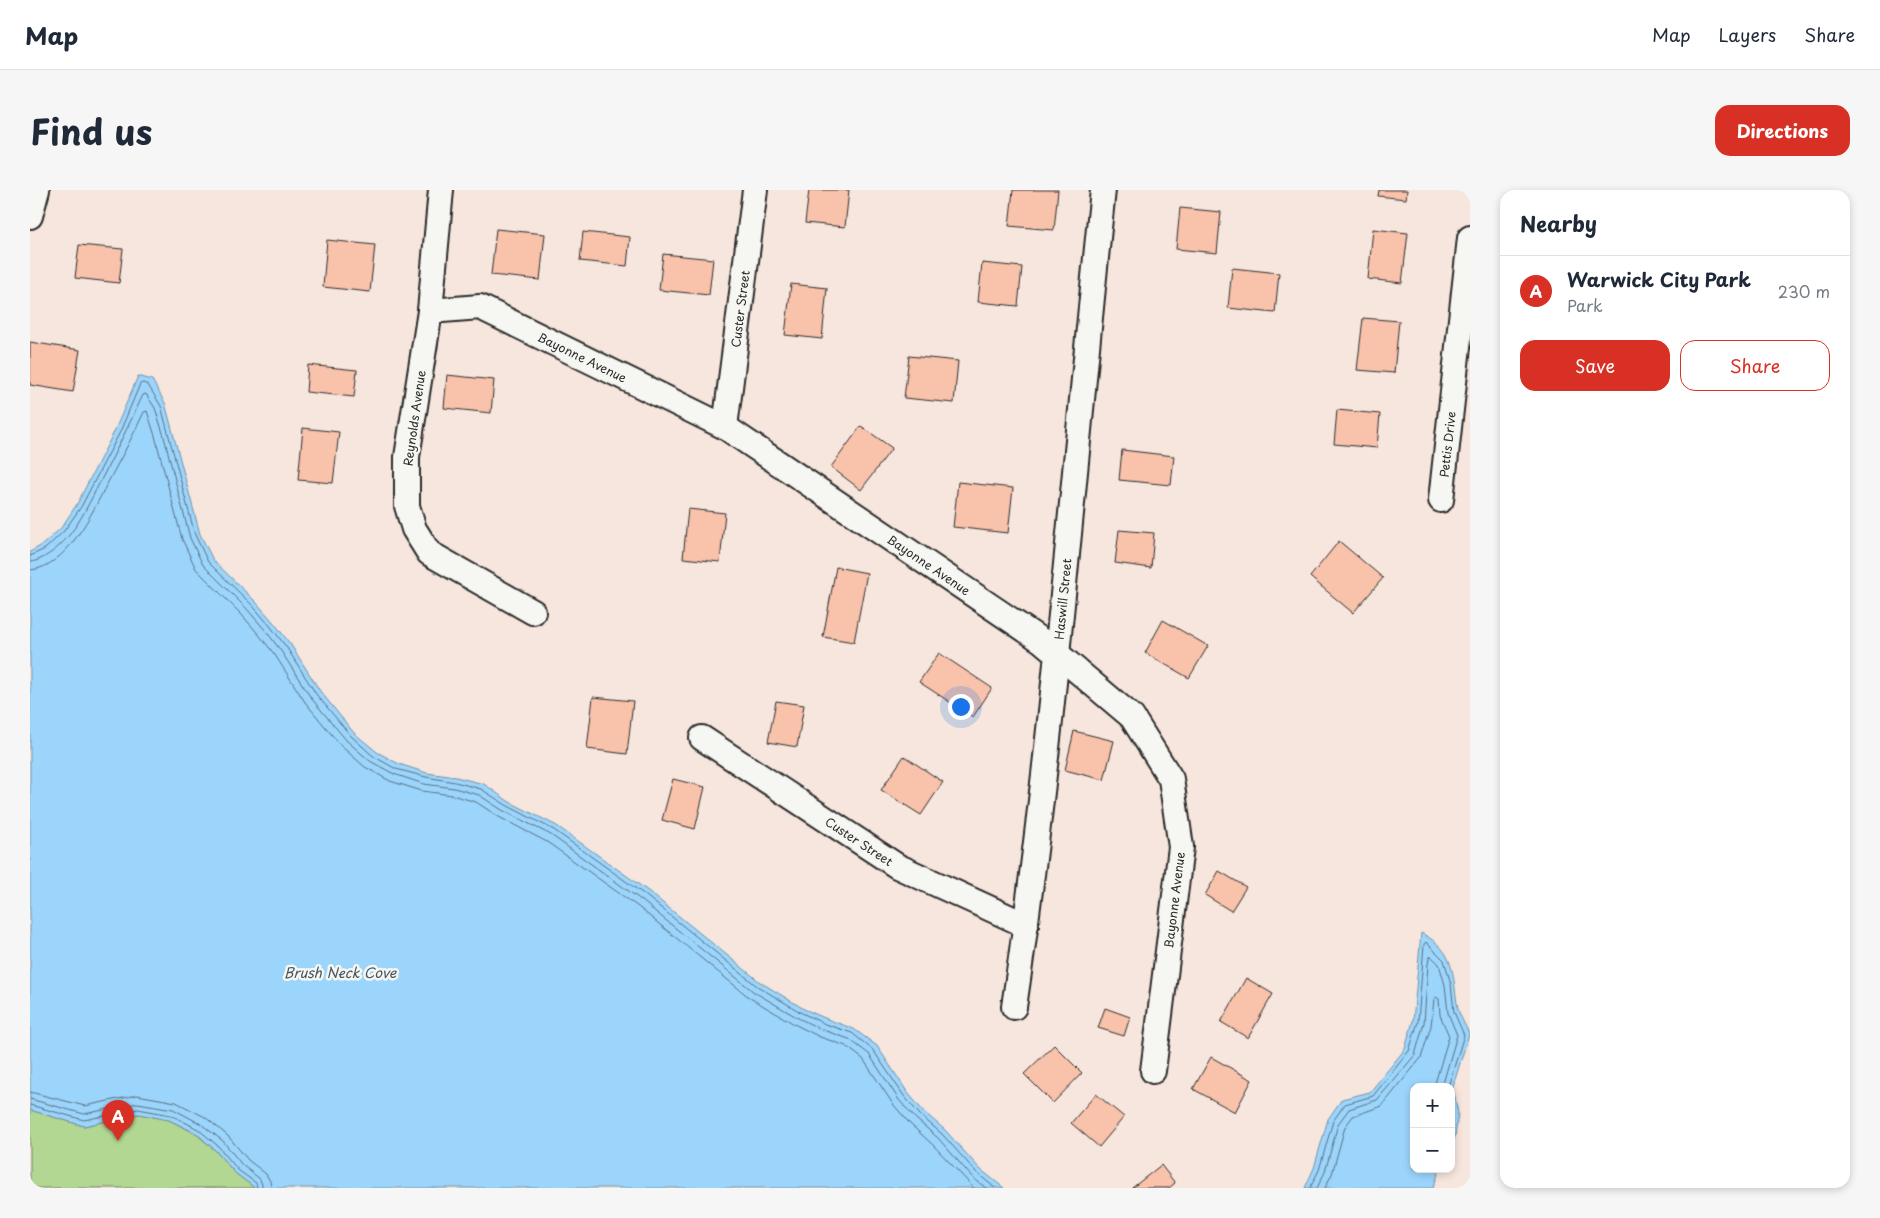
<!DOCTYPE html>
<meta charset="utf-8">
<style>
body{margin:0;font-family:"Playpen Sans",sans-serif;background:#f6f6f7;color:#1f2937}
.controls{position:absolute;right:15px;bottom:15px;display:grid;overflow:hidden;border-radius:10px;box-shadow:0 2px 8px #0003}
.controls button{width:45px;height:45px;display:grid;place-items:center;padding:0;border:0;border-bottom:1px solid #e0e1e3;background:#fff;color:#1f2937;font:25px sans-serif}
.you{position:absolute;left:930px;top:516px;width:18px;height:18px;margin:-12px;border:4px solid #fff;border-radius:50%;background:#1a73e8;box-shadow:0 0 0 8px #1a73e833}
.badge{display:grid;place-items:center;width:32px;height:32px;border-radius:50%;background:#d93025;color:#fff;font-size:16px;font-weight:700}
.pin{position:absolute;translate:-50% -41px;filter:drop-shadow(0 1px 2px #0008)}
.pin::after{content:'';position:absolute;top:26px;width:18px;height:15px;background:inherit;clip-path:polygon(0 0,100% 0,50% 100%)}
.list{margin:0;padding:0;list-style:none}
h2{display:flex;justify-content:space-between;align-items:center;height:65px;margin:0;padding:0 20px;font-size:21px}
h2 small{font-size:16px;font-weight:400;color:#747a83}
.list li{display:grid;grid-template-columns:32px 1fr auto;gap:15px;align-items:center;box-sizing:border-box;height:70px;padding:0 20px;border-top:1px solid #e0e1e3}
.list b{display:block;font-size:19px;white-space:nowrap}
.list p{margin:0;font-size:16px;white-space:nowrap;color:#747a83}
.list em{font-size:16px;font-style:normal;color:#747a83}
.actions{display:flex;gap:10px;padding:15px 20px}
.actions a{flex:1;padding:11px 0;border:1px solid #d93025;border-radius:15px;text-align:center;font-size:18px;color:#d93025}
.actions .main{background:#d93025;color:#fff}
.map{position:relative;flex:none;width:1440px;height:998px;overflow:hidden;border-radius:15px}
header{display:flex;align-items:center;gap:30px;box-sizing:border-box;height:70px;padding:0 25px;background:#fff;border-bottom:1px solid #e0e1e3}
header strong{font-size:24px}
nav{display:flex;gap:28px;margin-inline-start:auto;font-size:18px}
.intro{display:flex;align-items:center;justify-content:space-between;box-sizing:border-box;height:120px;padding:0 30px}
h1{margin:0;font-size:35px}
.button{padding:12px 22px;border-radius:15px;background:#d93025;color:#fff;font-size:18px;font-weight:700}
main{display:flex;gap:30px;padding:0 30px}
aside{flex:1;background:#fff;border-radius:15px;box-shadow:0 2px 8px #0003}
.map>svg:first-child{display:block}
.green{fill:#b2d792;stroke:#6e815e}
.water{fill:#9cd5fc;stroke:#6f91a8}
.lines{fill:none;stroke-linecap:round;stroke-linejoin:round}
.shore{stroke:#586f7f;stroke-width:1}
.building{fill:#f8c2ab;stroke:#2b2b2b}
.street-casing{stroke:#2b2b2b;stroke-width:28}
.street{stroke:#f6f6f2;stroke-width:24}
.labels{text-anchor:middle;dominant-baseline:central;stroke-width:5;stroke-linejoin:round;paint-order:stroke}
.street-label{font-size:12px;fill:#2b2b2b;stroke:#f6f6f2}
.water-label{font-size:14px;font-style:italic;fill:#47565f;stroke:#f6f6f2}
</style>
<header>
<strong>Map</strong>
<nav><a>Map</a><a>Layers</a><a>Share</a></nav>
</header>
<div class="intro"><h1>Find us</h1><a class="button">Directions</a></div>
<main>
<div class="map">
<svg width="1440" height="998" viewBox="0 0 1440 998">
<rect width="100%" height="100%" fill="#f7e6dd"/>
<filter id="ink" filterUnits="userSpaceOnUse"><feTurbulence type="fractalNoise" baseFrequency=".02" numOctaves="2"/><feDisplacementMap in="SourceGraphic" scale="10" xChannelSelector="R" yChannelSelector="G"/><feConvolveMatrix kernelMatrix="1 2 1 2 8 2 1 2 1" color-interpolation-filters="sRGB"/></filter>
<g filter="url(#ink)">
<path class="green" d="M 0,920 L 54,936 L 109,924 L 139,930 L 165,943 L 185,960 L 205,983 L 225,998 L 0,998 Z"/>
<path class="water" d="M 108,186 L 122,190 L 135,213 L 170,344 L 183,370 L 226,412 L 245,434 L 261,455 L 290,501 L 324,543 L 347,562 L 369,574 L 397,583 L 426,587 L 454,594 L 478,611 L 527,636 L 618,701 L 730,792 L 774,819 L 797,829 L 824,839 L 847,856 L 878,903 L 894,922 L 915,940 L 950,979 L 974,998 L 225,998 L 205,983 L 185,960 L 166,943 L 139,930 L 109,924 L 54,936 L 0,920 L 0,362 L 12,355 L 31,338 L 47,314 L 85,240 Z
M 1391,743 C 1427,761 1422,786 1428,819 C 1430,827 1436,836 1439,844 L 1423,896 L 1428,923 L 1425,947 L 1421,955 L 1421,897 L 1384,897 L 1384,979 L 1410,979 L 1403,998 L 1275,998 L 1284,978 L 1298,929 L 1312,909 L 1340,902 L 1375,859 L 1383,831 Z"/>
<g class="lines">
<path class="shore" d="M 0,366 L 15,359 L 34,341 L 51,317 L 90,242 L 110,194 L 113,193 L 118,195 L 131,216 L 165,345 L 178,372 L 222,415 L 241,437 L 257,458 L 286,504 L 321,546 L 343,566 L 366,579 L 396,587 L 425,592 L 451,599 L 476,615 L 524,640 L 615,705 L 727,796 L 772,823 L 795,834 L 822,843 L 843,860 L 874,906 L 890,925 L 912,944 L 946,982 L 965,998
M 0,372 C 14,371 32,355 40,344 C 52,329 60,311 69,294 C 84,265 99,235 113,205 L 116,204 L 125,218 L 133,243 L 160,348 L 173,375 L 217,419 L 236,441 L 251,461 L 281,508 L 317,551 L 340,571 L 364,584 L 394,594 L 424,598 L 449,605 L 472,620 L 521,645 L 611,710 L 724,802 L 770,829 L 793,840 L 819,849 L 839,864 L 869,910 L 886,929 L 908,948 L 942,987 L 956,998
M 0,380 C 37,378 63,321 77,294 C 90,270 103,246 114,222 L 117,221 L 125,246 L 152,349 L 166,379 L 212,425 L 230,446 L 245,465 L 275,512 L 311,556 L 335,577 L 360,591 L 392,601 L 422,605 L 446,612 L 469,627 L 517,652 L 607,716 L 720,808 L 766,835 L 790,847 L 816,856 L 833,869 L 863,914 L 880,934 L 902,954 L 944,998
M 0,902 L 55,916 L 107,905 L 146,912 L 175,927 L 198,946 L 218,970 L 236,984 L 240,991 L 241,998
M 0,909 L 54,924 L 108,913 L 143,919 L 171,934 L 193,951 L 212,975 L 230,989 L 233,998
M 0,915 L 54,930 L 108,919 L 141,925 L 168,939 L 188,956 L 208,980 L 226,993 L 227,998
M 1280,998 L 1289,980 L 1303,931 L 1315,914 L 1343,906 L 1379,861 L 1388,832 L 1394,754 L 1396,752 L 1414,770 L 1421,794 L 1424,822 L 1434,845 L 1418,897
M 1287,998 L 1295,982 L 1308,934 L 1319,919 L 1347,910 L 1385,865 L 1394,833 L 1398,774 L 1399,768 L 1401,766 L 1409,774 L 1415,795 L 1418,823 L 1427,845 L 1412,897
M 1295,998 L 1302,984 L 1315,937 L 1323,926 L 1352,916 L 1391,868 L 1401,836 L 1404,809 L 1406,807 L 1409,809 L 1410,825 L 1419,846 L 1404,897"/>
</g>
<path class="building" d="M 779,0 L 819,0 L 815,37 L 775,33 Z
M 983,0 L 1028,0 L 1024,40 L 979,36 Z
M 1349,0 L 1377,0 L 1376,9 L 1348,6 Z
M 1150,18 L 1191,22 L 1187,63 L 1146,59 Z
M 466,39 L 515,44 L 510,90 L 461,85 Z
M 1343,39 L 1378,43 L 1372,93 L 1338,89 Z
M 553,42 L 600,47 L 597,76 L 550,71 Z
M 297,50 L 345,55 L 340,102 L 293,97 Z
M 49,55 L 93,59 L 89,93 L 45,88 Z
M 633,64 L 683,69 L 679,105 L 629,100 Z
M 952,73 L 992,77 L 988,116 L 948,112 Z
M 1202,78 L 1249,83 L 1245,123 L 1198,118 Z
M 761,94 L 797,98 L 792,149 L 755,145 Z
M 1333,128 L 1369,131 L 1364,183 L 1327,180 Z
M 0,152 L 50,160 L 43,202 L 0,195 Z
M 879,166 L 928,171 L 924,213 L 874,208 Z
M 278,175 L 327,180 L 324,207 L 276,202 Z
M 417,185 L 464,190 L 461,223 L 414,218 Z
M 1307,220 L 1350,224 L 1347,258 L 1304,254 Z
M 831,236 L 862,258 L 831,300 L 801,277 Z
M 273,238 L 309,242 L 303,293 L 268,290 Z
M 1092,260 L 1144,266 L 1141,295 L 1089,290 Z
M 928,292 L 983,298 L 978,343 L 923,337 Z
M 658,319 L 695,323 L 690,372 L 653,368 Z
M 1089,340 L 1124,343 L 1121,378 L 1085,373 Z
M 1309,351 L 1353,388 L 1323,423 L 1280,387 Z
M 806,377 L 837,383 L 824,452 L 793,447 Z
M 1133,430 L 1178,456 L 1159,488 L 1115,463 Z
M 909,463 L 962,498 L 943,527 L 889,492 Z
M 563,507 L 603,511 L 597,564 L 557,559 Z
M 746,511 L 774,515 L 767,557 L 738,552 Z
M 1044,541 L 1084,551 L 1074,590 L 1035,580 Z
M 874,566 L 913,592 L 891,625 L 851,600 Z
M 643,589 L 675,597 L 665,639 L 632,630 Z
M 1189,681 L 1216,697 L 1201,721 L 1175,705 Z
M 1216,788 L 1243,804 L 1218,848 L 1191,832 Z
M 1075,818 L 1100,827 L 1094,846 L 1068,838 Z
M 1024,855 L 1052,883 L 1023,913 L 994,884 Z
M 1181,867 L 1222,890 L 1205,922 L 1163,899 Z
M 1066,904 L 1094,927 L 1069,957 L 1041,933 Z
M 1131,975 L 1145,993 L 1139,998 L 1102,998 Z"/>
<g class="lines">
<g class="street-casing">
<g id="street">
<path d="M 411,0 L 400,121 L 377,267 L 377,316 L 384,339 L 399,363 L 503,422"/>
<path d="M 0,26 L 7,0"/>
<path id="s1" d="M 400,121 L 450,117 L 695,237 L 1012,451 L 1102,527 L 1141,589 L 1151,657 L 1123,881"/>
<path id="s2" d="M 695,237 L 725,0"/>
<path id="s3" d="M 1411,310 L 1440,48"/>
<path id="s4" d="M 672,548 L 867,676 L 996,735"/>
<path id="s5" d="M 984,817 C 1024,546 1044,272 1073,0"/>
</g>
</g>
<use href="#street" class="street"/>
</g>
</g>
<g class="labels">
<g class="street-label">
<text stroke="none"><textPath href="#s2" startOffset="119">Custer Street</textPath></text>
<text stroke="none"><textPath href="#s1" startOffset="164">Bayonne Avenue</textPath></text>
<text transform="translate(384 228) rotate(-82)">Reynolds Avenue</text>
<text stroke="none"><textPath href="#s3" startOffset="56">Pettis Drive</textPath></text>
<text stroke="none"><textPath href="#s1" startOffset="569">Bayonne Avenue</textPath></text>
<text stroke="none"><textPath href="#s5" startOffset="411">Haswill Street</textPath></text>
<text stroke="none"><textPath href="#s4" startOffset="188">Custer Street</textPath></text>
<text transform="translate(1144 710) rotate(-83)">Bayonne Avenue</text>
</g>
<g class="water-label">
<text x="310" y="782">Brush Neck Cove</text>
</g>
</g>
</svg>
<div class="controls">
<button>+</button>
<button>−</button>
</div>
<div class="you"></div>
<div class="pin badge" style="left:88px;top:951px">A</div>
</div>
<aside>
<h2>Nearby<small></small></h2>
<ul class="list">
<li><span class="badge">A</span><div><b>Warwick City Park</b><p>Park</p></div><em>230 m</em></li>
</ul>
<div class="actions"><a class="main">Save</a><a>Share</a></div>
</aside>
</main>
